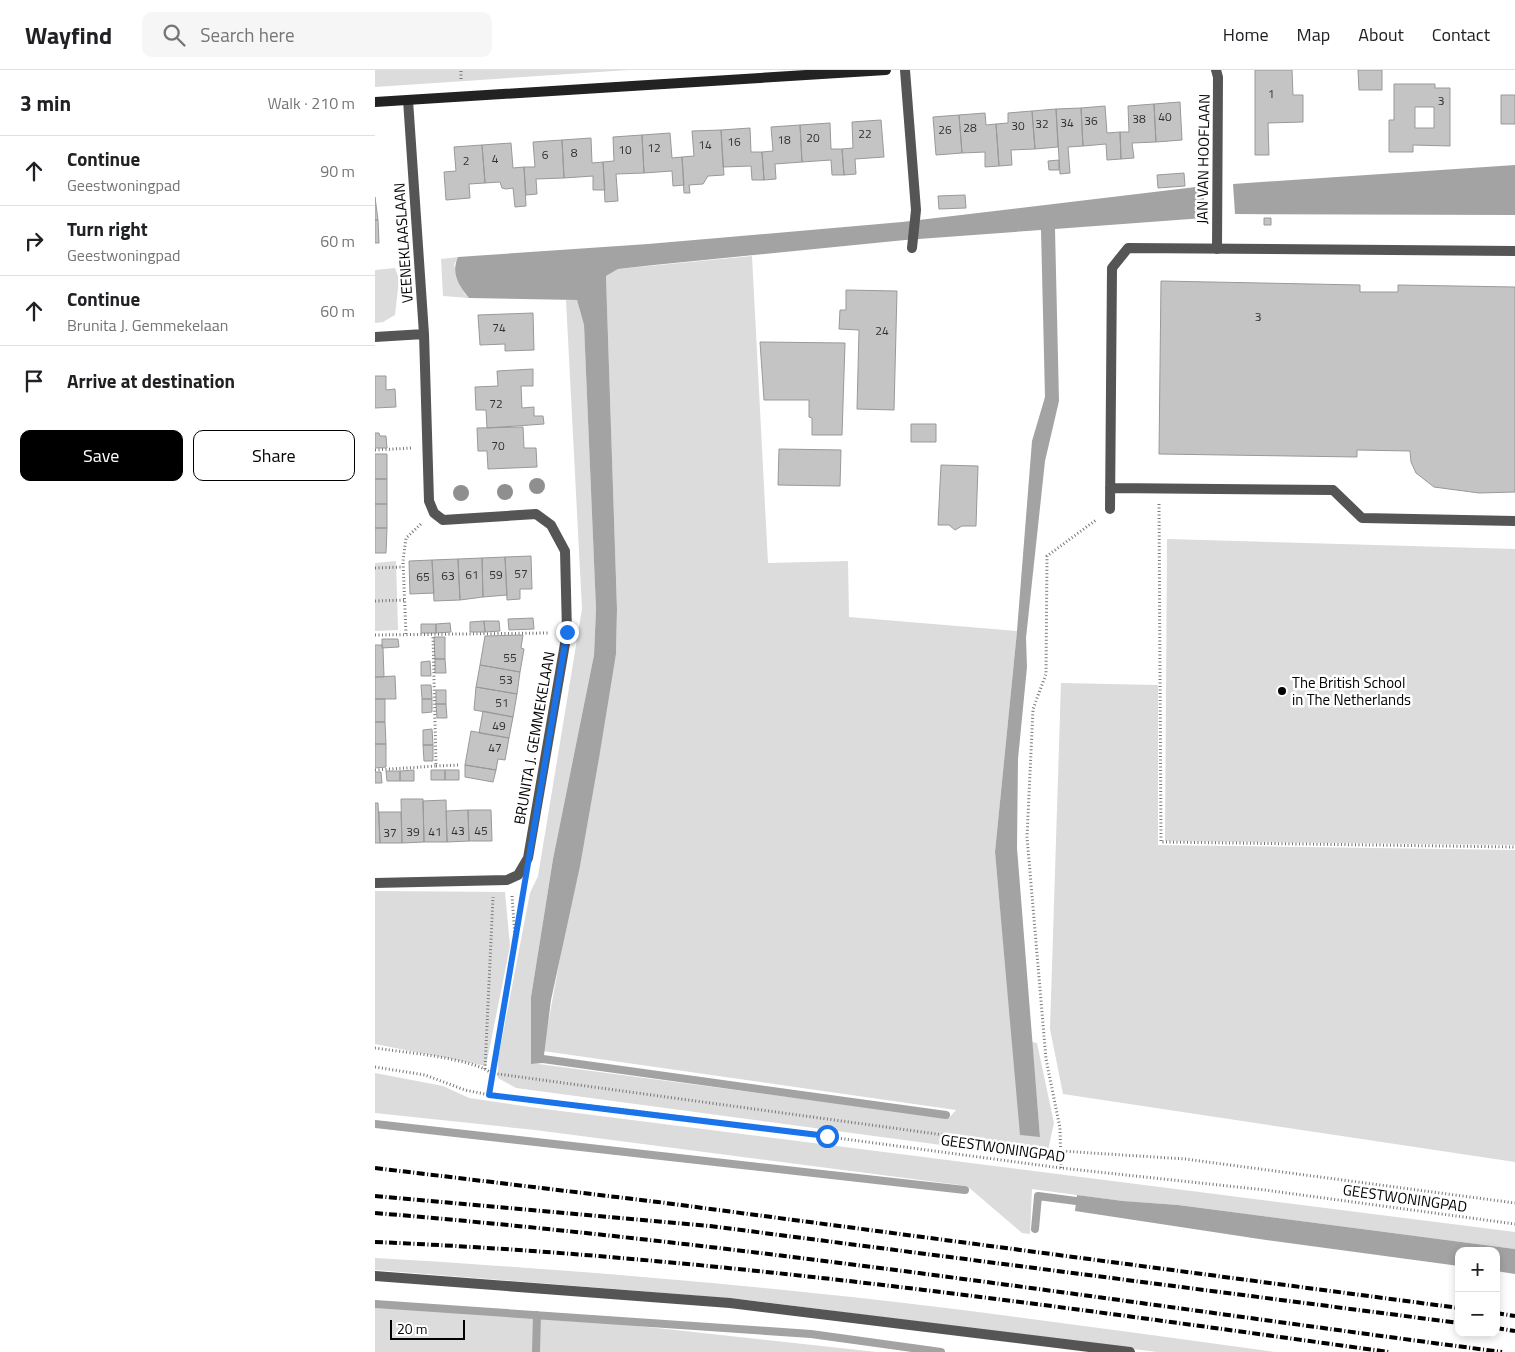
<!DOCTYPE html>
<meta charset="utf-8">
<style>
body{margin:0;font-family:"Titillium Web",sans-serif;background:#f6f6f6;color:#202124}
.controls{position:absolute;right:15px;bottom:15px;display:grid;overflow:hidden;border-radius:10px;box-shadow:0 2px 8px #0003}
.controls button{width:45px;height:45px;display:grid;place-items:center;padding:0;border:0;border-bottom:1px solid #e0e0e0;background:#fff;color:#202124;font:25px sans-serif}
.scale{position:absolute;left:15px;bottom:12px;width:75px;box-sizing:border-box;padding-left:5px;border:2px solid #000;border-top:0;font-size:14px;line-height:18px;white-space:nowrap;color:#000;-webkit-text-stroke:4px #fff;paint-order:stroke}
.stop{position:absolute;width:15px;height:15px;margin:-11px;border:4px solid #1a73e8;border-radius:50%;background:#fff}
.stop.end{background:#1a73e8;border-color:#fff;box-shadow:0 1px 5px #0008}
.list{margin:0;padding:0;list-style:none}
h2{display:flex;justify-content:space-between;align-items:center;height:65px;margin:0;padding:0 20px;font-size:21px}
h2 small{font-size:16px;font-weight:400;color:#757577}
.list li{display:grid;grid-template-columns:32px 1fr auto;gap:15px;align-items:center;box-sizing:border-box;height:70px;padding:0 20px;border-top:1px solid #e0e0e0}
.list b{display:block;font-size:19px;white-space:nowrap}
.list p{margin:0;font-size:16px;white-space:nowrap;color:#757577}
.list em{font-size:16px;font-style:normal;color:#757577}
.actions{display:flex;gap:10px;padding:15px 20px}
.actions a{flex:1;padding:11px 0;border:1px solid #000;border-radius:10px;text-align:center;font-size:18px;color:#000}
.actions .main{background:#000;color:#fff}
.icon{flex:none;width:28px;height:28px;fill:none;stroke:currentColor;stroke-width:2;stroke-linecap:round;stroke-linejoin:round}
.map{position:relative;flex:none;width:1140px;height:1282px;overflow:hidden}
header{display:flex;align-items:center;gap:30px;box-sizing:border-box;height:70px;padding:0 25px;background:#fff;border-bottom:1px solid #e0e0e0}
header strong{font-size:24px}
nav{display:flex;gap:28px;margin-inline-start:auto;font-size:18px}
.search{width:350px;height:45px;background:#f6f6f6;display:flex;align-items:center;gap:12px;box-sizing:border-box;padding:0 18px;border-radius:10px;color:#757577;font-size:19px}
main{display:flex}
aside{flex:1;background:#fff}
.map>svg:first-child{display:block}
.green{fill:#dcdcdc}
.water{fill:#a3a3a3}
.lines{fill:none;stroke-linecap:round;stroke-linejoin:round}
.stream{stroke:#a3a3a3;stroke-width:8}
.building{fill:#c4c4c4;stroke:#999;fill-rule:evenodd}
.path{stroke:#777;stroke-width:3;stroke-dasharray:1 2.5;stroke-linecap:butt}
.lane{stroke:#555;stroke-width:10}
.street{stroke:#555;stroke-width:10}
.secondary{stroke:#222;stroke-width:10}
.rail{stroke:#000;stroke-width:4;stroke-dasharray:8 2.5 1 2.5;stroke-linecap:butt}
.tree{fill:#8f8f8f}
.route{stroke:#1a73e8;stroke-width:6}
.poi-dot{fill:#000;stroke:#fff;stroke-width:2}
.labels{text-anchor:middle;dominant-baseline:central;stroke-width:5;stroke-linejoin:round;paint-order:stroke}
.number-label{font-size:12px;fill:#313131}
.street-label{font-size:15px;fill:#000;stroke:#fff}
.poi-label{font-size:15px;fill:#000;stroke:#fff;text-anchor:start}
</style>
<header>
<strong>Wayfind</strong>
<div class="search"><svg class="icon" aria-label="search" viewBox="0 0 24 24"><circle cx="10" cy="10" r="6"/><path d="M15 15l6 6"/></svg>Search here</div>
<nav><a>Home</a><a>Map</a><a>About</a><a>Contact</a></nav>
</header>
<main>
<aside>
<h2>3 min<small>Walk · 210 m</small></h2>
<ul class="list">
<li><svg class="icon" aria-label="ahead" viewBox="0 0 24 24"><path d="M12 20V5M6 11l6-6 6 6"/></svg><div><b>Continue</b><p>Geestwoningpad</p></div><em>90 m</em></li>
<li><svg class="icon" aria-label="right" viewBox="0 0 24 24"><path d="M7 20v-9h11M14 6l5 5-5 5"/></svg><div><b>Turn right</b><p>Geestwoningpad</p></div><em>60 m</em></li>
<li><svg class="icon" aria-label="ahead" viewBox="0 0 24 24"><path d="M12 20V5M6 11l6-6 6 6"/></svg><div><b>Continue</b><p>Brunita J. Gemmekelaan</p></div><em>60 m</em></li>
<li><svg class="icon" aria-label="arrive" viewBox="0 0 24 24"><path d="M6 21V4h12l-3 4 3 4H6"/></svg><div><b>Arrive at destination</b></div></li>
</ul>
<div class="actions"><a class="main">Save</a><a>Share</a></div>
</aside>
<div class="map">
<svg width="1140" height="1282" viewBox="0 0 1140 1282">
<rect width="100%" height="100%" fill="#fff"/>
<path class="green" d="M 0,0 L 254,0 L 0,17 Z
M 377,186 L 393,493 L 473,491 L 474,547 L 642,561 L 620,782 L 646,1065 L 665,1066 L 657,972 L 662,973 L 679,1053 L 671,1089 L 141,1018 L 123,1008 L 123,989 L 155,823 L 163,806 L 207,539 L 191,230 L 202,230 L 209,255 L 221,539 L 219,585 L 178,789 L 156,927 L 156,993 L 574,1048 L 581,1040 L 168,981 L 241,584 L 242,539 L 231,206 L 243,199 Z
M 83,187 L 79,195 L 89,223 L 94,228 L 68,226 L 66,189 Z
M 20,198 L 24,209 L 20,245 L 8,252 L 0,253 L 0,200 Z
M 792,469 L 1140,479 L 1140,775 L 790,771 Z
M 21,491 L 23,560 L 0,561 L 0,493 Z
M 686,613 L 783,615 L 783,775 L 1140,780 L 1140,1092 L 688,1024 L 675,959 Z
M 0,821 L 130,822 L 135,876 L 111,996 L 0,974 Z
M 0,1003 L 68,1016 L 94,1028 L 162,1038 L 1140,1162 L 1140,1179 L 803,1135 L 747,1131 L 657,1119 L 655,1164 L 647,1163 L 592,1116 L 160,1060 L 0,1043 Z
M 0,1188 C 191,1199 382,1215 571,1238 C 681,1252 791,1267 901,1282 L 782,1282 L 365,1229 L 0,1200 Z
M 0,1235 L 218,1251 L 502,1282 L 0,1282 Z"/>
<path class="water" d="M 1140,95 L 1140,145 L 860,144 L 858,114 Z
M 829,116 L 829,148 L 680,159 L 684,331 L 670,391 L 651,568 L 652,597 L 643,689 L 642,778 L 665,1067 L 645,1065 L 620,782 L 642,561 L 657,371 L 670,327 L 666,160 L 530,170 L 279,195 L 243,199 L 231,206 L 242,539 L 241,584 L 224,688 L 205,796 L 176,930 L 168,993 L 156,994 L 156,927 L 178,789 L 219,585 L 221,539 L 209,255 L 202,230 L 94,228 C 83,215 76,202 83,187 L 273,174 L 527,152 Z
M 702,1125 L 748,1131 L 803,1135 L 1140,1179 L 1140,1204 L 1121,1201 L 1121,1181 L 1084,1181 L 1084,1196 L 891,1170 L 700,1141 Z"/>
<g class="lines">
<path class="stream" d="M 168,989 L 571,1045
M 0,1054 L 590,1120
M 660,1159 L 663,1126 L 701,1131
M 0,1234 L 436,1264 L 566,1282
M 161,1282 L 162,1245"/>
</g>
<path class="building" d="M 880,0 L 917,0 L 918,25 L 928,25 L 928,52 L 893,53 L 894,85 L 880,85 Z
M 983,0 L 1007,0 L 1007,20 L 984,20 Z
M 1019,14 L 1060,14 L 1060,18 L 1075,18 L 1075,76 L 1038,75 L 1038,82 L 1014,82 L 1014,50 L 1019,50 ZM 1040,37 L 1059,37 L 1059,58 L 1040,58 Z
M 1126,25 L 1140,25 L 1140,54 L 1126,54 Z
M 805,32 L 807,70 L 781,72 L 779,34 Z
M 779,34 L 781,72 L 757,73 L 759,88 L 746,89 L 745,62 L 754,62 L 753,36 Z
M 730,36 L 732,63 L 745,62 L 746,89 L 732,90 L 731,74 L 708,76 L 706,38 Z
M 706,38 L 708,76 L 693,77 L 695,103 L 685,104 L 681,39 Z
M 681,39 L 683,77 L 660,79 L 657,41 Z
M 657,41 L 660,79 L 636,80 L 637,95 L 624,96 L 621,54 L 633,53 L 633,43 Z
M 610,43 L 611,55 L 621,54 L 624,96 L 610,97 L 610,82 L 587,83 L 584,45 Z
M 584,45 L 587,83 L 561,85 L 558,47 Z
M 506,50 L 509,87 L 480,89 L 481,104 L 469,105 L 467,79 L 478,78 L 477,52 Z
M 455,53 L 456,79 L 467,79 L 469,105 L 457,105 L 456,90 L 427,92 L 425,55 Z
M 425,55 L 427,92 L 400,94 L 401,109 L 389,110 L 387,82 L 398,81 L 396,57 Z
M 375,58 L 376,82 L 387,82 L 389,110 L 377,110 L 376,96 L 348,97 L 346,60 Z
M 346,60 L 349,105 L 333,106 L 328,114 L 314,115 L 315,123 L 309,123 L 307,87 L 319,86 L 317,61 Z
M 295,63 L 297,88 L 307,87 L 309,115 L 298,116 L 297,101 L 269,103 L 267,65 Z
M 267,65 L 269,103 L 241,104 L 243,131 L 230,132 L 228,92 L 239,91 L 238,67 Z
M 216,68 L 217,93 L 228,92 L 230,120 L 218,120 L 218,106 L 189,108 L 187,70 Z
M 187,70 L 189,108 L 161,109 L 162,124 L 151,125 L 149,97 L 160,97 L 158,72 Z
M 136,73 L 138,98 L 149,97 L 151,136 L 140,137 L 138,118 L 131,119 L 127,118 L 125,112 L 110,113 L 107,75 Z
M 107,75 L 110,113 L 94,114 L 95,128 L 71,130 L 69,102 L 81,101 L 79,77 Z
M 684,90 L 684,100 L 674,100 L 673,91 Z
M 809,103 L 810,116 L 783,118 L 782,105 Z
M 590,125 L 591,138 L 564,139 L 563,126 Z
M 0,127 L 3,150 L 0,150 Z
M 889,148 L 896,148 L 896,155 L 889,155 Z
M 0,150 L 3,150 L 4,173 L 0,173 Z
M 786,211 L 985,215 L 985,222 L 1023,222 L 1023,215 L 1140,217 L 1140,422 L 1104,423 L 1059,417 L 1041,403 L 1036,392 L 1035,381 L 982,380 L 982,387 L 784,384 Z
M 471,220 L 522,221 L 519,340 L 482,339 L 484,260 L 464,259 L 465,240 L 471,240 Z
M 158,243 L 159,280 L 130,281 L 130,274 L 105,275 L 103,245 Z
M 385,272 L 470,273 L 467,365 L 437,365 L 437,348 L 434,347 L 434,330 L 389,330 Z
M 158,299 L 158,316 L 146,316 L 147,338 L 159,337 L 159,346 L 168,346 L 169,354 L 112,358 L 111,340 L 101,340 L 100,317 L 123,316 L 122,301 Z
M 0,306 L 11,306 L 11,320 L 20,319 L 21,337 L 0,338 Z
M 536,354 L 561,354 L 561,372 L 536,372 Z
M 148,357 L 149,378 L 161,378 L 162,397 L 113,399 L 112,381 L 103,381 L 102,358 Z
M 0,363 L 4,363 L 5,366 L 11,366 L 12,378 L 0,378 Z
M 404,379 L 466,380 L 465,416 L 403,415 Z
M 0,384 L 12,384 L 12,409 L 0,409 Z
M 566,395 L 603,396 L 601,456 L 587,456 L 580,460 L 574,455 L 563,455 Z
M 0,409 L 12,409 L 12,434 L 0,434 Z
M 0,434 L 12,434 L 12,458 L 0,458 Z
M 0,458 L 12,458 L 11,483 L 0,483 Z
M 156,486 L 157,519 L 145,519 L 145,529 L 132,530 L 130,487 Z
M 130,487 L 132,525 L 108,527 L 107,488 Z
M 107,488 L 108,527 L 85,530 L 83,489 Z
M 83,489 L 85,530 L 59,531 L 57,490 Z
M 57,490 L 59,523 L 35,524 L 34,491 Z
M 158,548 L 159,559 L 134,560 L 133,549 Z
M 109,551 L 110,562 L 95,562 L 95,552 Z
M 109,551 L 124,551 L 125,561 L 110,562 Z
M 75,553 L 76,562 L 61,563 L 61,554 Z
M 46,554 L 61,554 L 61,563 L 46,563 Z
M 148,565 L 146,578 L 149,579 L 145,602 L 105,595 L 110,566 Z
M 59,567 L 70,567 L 70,589 L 60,589 Z
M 7,569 L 23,569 L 24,577 L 7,578 Z
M 0,575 L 7,575 L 8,578 L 9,607 L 0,607 Z
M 60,589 L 70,589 L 71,603 L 60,603 Z
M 55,591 L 56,606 L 46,606 L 46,592 Z
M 105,595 L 145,602 L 142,624 L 101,617 Z
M 20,606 L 21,629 L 0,629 L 0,607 Z
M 46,615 L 56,615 L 57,629 L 47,629 Z
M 101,617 L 142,624 L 138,647 L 99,640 Z
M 61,620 L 71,620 L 71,634 L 61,634 Z
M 0,629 L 10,629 L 10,652 L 0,652 Z
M 47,629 L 57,629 L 57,642 L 47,643 Z
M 61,634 L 71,634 L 72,648 L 62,648 Z
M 108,641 L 138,647 L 134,668 L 104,663 Z
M 0,652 L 10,652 L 11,674 L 0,674 Z
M 57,659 L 58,675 L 48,675 L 48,660 Z
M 96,661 L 134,668 L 130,690 L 123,689 L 121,700 L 90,695 Z
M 0,674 L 11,674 L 11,697 L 0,698 Z
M 48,675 L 58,675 L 58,691 L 49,691 Z
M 90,695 L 121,700 L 118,712 L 90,707 Z
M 39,700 L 39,711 L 25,711 L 25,701 Z
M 56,700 L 70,700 L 70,710 L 56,710 Z
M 70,700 L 84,700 L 84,710 L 70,710 Z
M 11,701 L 25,701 L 25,711 L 12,711 Z
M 0,702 L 6,702 L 7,713 L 0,713 Z
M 26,729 L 48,729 L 49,772 L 27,773 Z
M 71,730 L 72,772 L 49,772 L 48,731 Z
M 0,733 L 3,733 L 5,773 L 0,773 Z
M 93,740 L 94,771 L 72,772 L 71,741 Z
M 93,740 L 116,740 L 117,771 L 94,771 Z
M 4,742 L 26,742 L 27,773 L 5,773 Z"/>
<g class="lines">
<path class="path" d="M 86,9 L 86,0
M 0,380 L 37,378
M 784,434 L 786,772 L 1140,777
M 0,498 L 28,497
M 0,531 L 30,530
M 31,564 L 28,491 L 31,468 L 46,454
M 0,565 L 174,563
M 61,696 L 84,695
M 0,700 L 61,696 L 58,565
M 137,826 L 140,867
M 0,978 C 26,982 97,988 116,1003 L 686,1081 L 810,1089 L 1140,1133
M 0,997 L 50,1005 L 90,1020 L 114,1025 L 261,1041 L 686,1098 L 890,1120 L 1140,1154
M 110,999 L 118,827
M 114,1025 L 148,821
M 686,1098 L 685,1058 L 671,989 L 652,767 L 658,639 L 671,604 L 672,486 L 721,450"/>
<path class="lane" d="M 530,0 L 541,140 L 537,178
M 735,418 L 958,420 L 987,448 L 1140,451
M 735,439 L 737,198 L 753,178 L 1140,181
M 0,1206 L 355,1233 L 755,1282"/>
<path class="street" d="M 841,0 L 843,7 L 842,179
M 0,267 L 49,264 L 33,30
M 0,813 L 132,810 L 143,805 L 153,788 L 192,562 L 190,481 L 176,455 L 161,444 L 68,450 L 59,443 L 54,431 L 49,264"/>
<path class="secondary" d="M 0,32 L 511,0"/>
<path class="rail" d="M 0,1098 L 283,1132 L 1084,1238
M 0,1126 L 335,1156 L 1084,1253
M 0,1143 C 377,1174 752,1233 1127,1282
M 0,1172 C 337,1186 679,1236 1014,1282
M 1121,1243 L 1140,1246
M 1121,1258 L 1140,1261"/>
</g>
<g class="tree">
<circle cx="162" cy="416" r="8"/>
<circle cx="130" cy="422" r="8"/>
<circle cx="86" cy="423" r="8"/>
</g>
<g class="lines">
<path class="route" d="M 192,562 L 114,1025 L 452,1066"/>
</g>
<circle class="poi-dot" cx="907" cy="621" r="5"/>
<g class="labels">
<g class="number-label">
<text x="896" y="23">1</text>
<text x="1066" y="30">3</text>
<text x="790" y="46">40</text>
<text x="764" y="48">38</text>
<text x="716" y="50">36</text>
<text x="692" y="52">34</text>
<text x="667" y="53">32</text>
<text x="643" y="55">30</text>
<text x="595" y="57">28</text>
<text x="570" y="59">26</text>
<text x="490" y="63">22</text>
<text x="438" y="67">20</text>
<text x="409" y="69">18</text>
<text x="359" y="71">16</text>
<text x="330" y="74">14</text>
<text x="279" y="77">12</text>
<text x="250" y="79">10</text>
<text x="199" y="82">8</text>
<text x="170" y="84">6</text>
<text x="120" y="88">4</text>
<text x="91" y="90">2</text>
<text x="883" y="246">3</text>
<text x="124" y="257">74</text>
<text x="507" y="260">24</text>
<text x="121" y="333">72</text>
<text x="123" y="375">70</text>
<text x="146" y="503">57</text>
<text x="97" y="504">61</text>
<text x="121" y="504">59</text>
<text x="73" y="505">63</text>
<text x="48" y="506">65</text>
<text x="135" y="587">55</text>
<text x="131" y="609">53</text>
<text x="127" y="632">51</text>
<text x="124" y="655">49</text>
<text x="120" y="677">47</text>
<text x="83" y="760">43</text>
<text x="106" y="760">45</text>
<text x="38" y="761">39</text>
<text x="60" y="761">41</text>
<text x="15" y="762">37</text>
</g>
<g class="street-label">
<text transform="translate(828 89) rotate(-89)">JAN VAN HOOFLAAN</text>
<text transform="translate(28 173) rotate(-94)">VEENEKLAASLAAN</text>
<text transform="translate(159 668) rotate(-80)">BRUNITA J. GEMMEKELAAN</text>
<text transform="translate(628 1078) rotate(8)">GEESTWONINGPAD</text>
<text transform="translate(1030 1128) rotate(8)">GEESTWONINGPAD</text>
</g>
<g class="poi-label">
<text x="917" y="612">The British School<tspan x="917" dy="17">in The Netherlands</tspan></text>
</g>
</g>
</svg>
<div class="controls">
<button>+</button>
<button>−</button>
</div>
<div class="scale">20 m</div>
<div class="stop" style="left:452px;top:1066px"></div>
<div class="stop end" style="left:192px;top:562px"></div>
</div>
</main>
